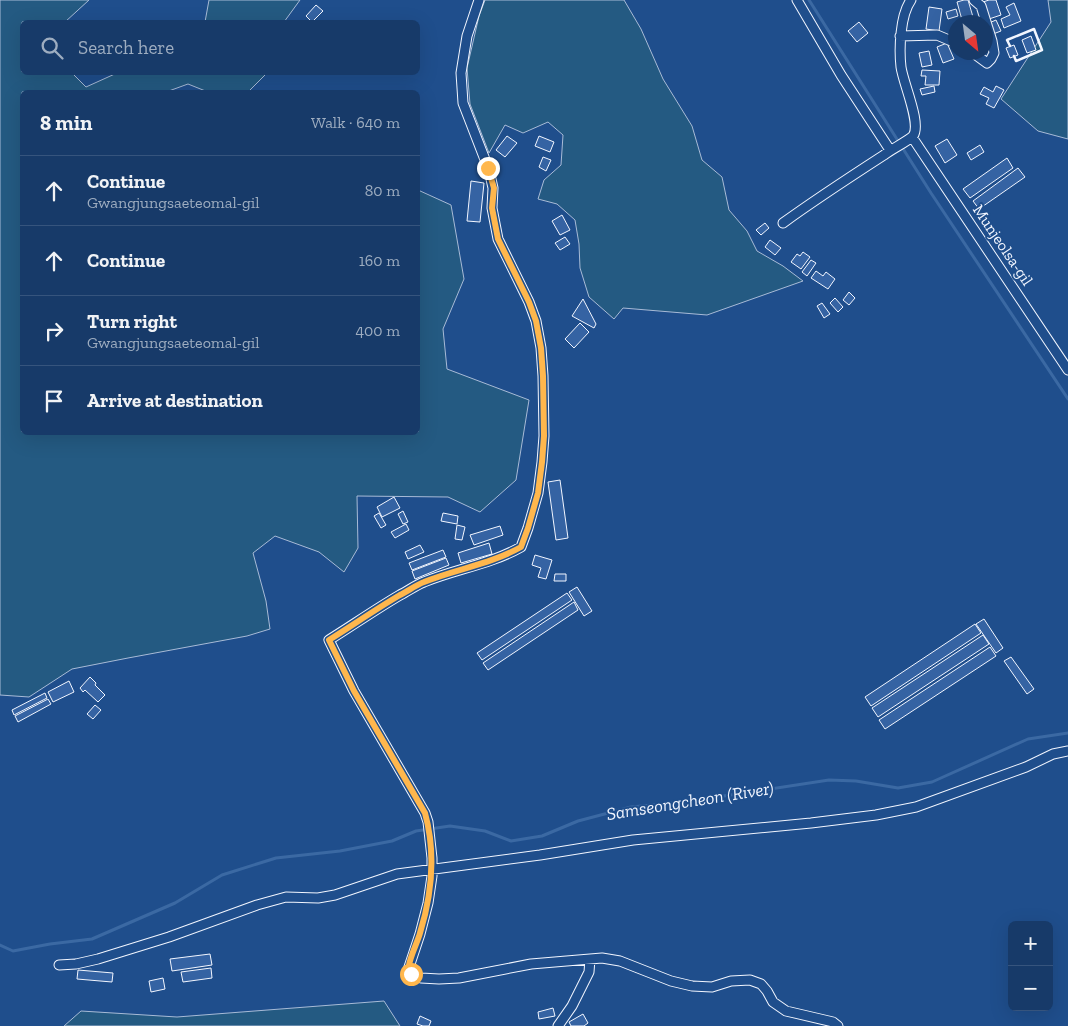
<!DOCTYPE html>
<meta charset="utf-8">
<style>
body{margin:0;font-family:"Zilla Slab",serif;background:#244571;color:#f1f3f6}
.controls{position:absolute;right:15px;bottom:15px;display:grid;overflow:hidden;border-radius:8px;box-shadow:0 5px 20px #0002}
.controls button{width:45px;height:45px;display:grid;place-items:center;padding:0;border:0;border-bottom:1px solid #36547d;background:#173a69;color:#f1f3f6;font:25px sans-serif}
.compass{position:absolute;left:948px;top:15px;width:45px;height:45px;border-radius:50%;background:#173a69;box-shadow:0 5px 20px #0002;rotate:151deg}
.stop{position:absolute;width:15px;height:15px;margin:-11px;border:4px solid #ffb74d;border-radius:50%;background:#fff}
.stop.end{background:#ffb74d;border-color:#fff;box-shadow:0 1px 5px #0008}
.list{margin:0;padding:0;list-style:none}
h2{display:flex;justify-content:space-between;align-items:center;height:65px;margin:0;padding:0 20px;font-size:21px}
h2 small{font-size:16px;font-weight:400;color:#9eadc0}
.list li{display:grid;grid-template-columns:32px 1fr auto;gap:15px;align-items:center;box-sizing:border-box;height:70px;padding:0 20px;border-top:1px solid #36547d}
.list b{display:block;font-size:19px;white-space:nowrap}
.list p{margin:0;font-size:16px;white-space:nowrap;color:#9eadc0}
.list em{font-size:16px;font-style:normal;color:#9eadc0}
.icon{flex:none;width:28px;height:28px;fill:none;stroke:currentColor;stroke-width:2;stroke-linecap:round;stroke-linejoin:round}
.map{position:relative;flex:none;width:1068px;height:1026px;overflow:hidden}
.search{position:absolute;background:#173a69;box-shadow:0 5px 20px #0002;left:20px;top:20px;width:400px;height:55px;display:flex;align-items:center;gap:12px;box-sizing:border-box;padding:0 18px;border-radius:8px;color:#9eadc0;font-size:19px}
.panel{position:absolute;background:#173a69;box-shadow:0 5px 20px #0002;left:20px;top:90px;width:400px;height:345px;border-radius:8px}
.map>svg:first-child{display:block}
.green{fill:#245a82;stroke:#a8bbd7}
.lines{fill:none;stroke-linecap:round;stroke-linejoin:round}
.stream{stroke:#3b69a3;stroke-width:3}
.building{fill:#3563a3;stroke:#f2f6ff}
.street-casing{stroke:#f2f6ff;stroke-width:11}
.street{stroke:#1f4e8c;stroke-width:9}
.wall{stroke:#f2f6ff;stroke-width:2.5}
.route{stroke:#ffb74d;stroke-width:6}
.labels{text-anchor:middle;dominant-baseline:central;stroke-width:4;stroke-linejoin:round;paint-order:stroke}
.street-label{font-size:16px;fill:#f2f6ff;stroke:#1f4e8c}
.water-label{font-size:18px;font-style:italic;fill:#f2f6ff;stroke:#1f4e8c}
</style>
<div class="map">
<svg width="1068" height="1026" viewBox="0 0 1068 1026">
<rect width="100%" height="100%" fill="#1f4e8c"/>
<path class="green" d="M 0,0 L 89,0 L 65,22 L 22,22 L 22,72 L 72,73 L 86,87 L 117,73 L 266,73 L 265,75 L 248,92 L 208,92 L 188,84 L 166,92 L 22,92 L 22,432 L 418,432 L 418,190 L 451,205 L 464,279 L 443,329 L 447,369 L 529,400 L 516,480 L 480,512 L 448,497 L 357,496 L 358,548 L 344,572 L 319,552 L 275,536 L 253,553 L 266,601 L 270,629 L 247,636 L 128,658 L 72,669 L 29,697 L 0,695 Z
M 209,0 L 300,0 L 284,22 L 205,22 Z
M 485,0 L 624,0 L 641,29 L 663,79 L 692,126 L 702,160 L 722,177 L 729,210 L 747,231 L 757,251 L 783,266 L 803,281 L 707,315 L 623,308 L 614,319 L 589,297 L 580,268 L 579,244 L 575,220 L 557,204 L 538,199 L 544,180 L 561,165 L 563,135 L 548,122 L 523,133 L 505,125 L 489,153 L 470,104 L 467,68 L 479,16 Z
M 1048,0 L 1068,0 L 1068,139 L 1038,131 L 1001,99 L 1051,22 Z
M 384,1001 L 400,1026 L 64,1026 L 81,1011 L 177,1017 Z"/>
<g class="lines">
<path class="stream" d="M 809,0 L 931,193 L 1068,399
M 0,945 L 13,951 L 50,944 L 92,939 L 175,903 L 222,875 L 276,858 L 340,851 L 392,841 L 416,831 L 450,826 L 485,831 L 511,841 L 542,836 L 578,821 L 631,807 L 684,802 L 829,780 L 856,781 L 898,788 L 932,782 L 1028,739 L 1068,733"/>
</g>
<path class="building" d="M 964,0 L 968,0 L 973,17 L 962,20 L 957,2 Z
M 989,0 L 996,0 L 1001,15 L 989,19 L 983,2 Z
M 1014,3 L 1021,21 L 1004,28 L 1001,19 L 1010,15 L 1006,7 Z
M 316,5 L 323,11 L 312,22 L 306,16 Z
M 929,7 L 942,9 L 939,31 L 926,29 Z
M 956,9 L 958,16 L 948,19 L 946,12 Z
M 996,20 L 1001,31 L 993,34 L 989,23 Z
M 859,22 L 868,33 L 857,42 L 848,31 Z
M 1031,36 L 1036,50 L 1027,53 L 1022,40 Z
M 947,43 L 954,59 L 943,63 L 937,47 Z
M 1014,45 L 1018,55 L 1010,58 L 1006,48 Z
M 929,51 L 932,65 L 922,67 L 919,53 Z
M 922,70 L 940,71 L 939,85 L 925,85 L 926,76 L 921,76 Z
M 934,86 L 935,92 L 922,95 L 920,89 Z
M 996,86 L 1004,90 L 994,108 L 986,104 L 989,98 L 980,94 L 984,87 L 993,92 Z
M 507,136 L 517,143 L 505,157 L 496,150 Z
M 539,136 L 554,142 L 550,152 L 535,146 Z
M 947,139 L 957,155 L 945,163 L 935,146 Z
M 980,145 L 984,152 L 971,160 L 967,153 Z
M 543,157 L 551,160 L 546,171 L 539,167 Z
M 1007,158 L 1013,168 L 970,198 L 963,189 Z
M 1018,168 L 1025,177 L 979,209 L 973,201 Z
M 471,181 L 484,183 L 480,222 L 467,221 Z
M 562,215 L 570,230 L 560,235 L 552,221 Z
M 765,223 L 769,228 L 761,235 L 756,230 Z
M 565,237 L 570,244 L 560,250 L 555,243 Z
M 770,240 L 781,248 L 775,255 L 765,247 Z
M 803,252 L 810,257 L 801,269 L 791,262 L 797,254 L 800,256 Z
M 811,260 L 816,263 L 807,276 L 802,272 Z
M 816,271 L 823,276 L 826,272 L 835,279 L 828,289 L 811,278 Z
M 849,292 L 855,298 L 849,305 L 843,300 Z
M 835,298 L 843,307 L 838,312 L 830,303 Z
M 583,299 L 596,324 L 594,328 L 572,316 Z
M 822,303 L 830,314 L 824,318 L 817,306 Z
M 580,323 L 589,332 L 574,348 L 565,339 Z
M 560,480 L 568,538 L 556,540 L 548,482 Z
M 394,497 L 400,508 L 382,517 L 377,507 Z
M 403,511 L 408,522 L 403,524 L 398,514 Z
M 379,513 L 386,525 L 381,528 L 374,516 Z
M 443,513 L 458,516 L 457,524 L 441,521 Z
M 406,524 L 409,530 L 395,538 L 391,532 Z
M 457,525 L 465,527 L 462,540 L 455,539 Z
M 500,526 L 503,535 L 474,545 L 470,535 Z
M 489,543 L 492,554 L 461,563 L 458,553 Z
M 420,545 L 424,552 L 408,559 L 405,552 Z
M 443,550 L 446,557 L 412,570 L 409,563 Z
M 535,555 L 552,560 L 546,579 L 538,577 L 541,568 L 532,565 Z
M 446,558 L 449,565 L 415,579 L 412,571 Z
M 555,574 L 566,574 L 566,581 L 554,581 Z
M 577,587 L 592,611 L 584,616 L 569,592 Z
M 567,593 L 572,600 L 482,660 L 477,653 Z
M 574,602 L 578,610 L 488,670 L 483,663 Z
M 984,619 L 1003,648 L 996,653 L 976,624 Z
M 975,624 L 981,633 L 871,706 L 865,697 Z
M 983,635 L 989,644 L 878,717 L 872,708 Z
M 990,647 L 996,656 L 885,729 L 879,720 Z
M 1011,657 L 1034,689 L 1027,694 L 1004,661 Z
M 90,677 L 96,683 L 95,685 L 105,695 L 98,702 L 85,690 L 83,692 L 80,688 Z
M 69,681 L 74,692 L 53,702 L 48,692 Z
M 45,693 L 47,698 L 14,715 L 12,710 Z
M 48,699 L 51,704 L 18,722 L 15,716 Z
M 95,705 L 101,710 L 93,719 L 87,714 Z
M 210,954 L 212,965 L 172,971 L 170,959 Z
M 211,968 L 212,978 L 183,982 L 181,972 Z
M 78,970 L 113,973 L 112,982 L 77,979 Z
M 163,978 L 165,989 L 151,992 L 149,981 Z
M 553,1008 L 555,1016 L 539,1019 L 538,1012 Z
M 583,1014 L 588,1023 L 584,1026 L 571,1026 L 569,1022 Z
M 420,1016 L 431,1021 L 429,1026 L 423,1026 L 417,1024 Z"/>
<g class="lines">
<g class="street-casing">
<path id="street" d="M 479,0 L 467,36 L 461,73 L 463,103 L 489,170 L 493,188 L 492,208 L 498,239 L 529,302 L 536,321 L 541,348 L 543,376 L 544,436 L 542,462 L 538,493 L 528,528 L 521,547 C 491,564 456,569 424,582 C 416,585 408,591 400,595 C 376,609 353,625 329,640 L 354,691 L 425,813 L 428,822 L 432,858 L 432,876 L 428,903 L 420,934 L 409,967 L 411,974 L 421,978 L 439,979 L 459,978 L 531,964 L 602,958 L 620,961 L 671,981 L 692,986 L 712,987 L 731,981 L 750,980 L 761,984 L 767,991 L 773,1002 L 786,1011 L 833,1022 L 838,1026
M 797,0 L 841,75 L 890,150
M 900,36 L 937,35 L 956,43
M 972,52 L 987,63 L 991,59 L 994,53 L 992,41 L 981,6 L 974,0
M 912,137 L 1068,370
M 783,223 C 816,199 850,177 884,155 C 890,150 908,141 913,136 C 922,124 903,83 901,67 C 899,49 900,15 911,0
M 59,965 L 76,964 L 98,959 L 169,937 L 257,905 L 286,897 L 318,898 L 335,895 L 397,874 L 540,855 L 633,840 L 811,823 L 876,815 L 916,807 L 1026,767 L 1053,754 L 1068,751
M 558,1026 L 572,1006 L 589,972 L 590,959"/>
</g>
<use href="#street" class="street"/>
<path class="wall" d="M 1010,46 L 1007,40 L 1034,29 L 1042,50 L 1016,61 L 1014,56"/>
</g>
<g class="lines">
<path class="route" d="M 411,974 C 410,971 409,969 409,966 C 409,959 418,941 420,933 C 432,894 436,853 425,813 L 354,691 L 329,640 C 353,625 376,609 400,595 C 408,591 416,585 424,582 C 456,569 491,564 521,547 L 528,528 L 538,493 L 542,462 L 544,436 L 543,376 L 541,348 L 536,321 L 529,302 L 498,239 L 492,208 L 494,188 L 488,168"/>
</g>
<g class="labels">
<g class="street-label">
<text transform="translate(1003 245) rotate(56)">Munjeolsa-gil</text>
</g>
<g class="water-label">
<text transform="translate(690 801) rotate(-9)">Samseongcheon (River)</text>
</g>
</g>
</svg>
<div class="controls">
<button>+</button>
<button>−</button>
</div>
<svg class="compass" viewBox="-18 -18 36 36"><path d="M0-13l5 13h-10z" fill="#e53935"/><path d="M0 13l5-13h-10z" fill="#9eadc0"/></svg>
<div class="stop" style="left:411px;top:974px"></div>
<div class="stop end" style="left:488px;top:168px"></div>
<div class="search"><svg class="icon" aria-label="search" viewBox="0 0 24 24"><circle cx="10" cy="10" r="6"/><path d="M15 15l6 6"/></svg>Search here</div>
<section class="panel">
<h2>8 min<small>Walk · 640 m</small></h2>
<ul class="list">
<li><svg class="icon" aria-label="ahead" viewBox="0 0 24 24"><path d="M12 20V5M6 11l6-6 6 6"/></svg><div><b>Continue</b><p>Gwangjungsaeteomal-gil</p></div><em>80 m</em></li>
<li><svg class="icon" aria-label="ahead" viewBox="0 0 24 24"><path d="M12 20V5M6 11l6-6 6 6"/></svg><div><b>Continue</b></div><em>160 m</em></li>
<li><svg class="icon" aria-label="right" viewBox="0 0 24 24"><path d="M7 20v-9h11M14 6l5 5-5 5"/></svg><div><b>Turn right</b><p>Gwangjungsaeteomal-gil</p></div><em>400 m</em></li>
<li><svg class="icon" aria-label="arrive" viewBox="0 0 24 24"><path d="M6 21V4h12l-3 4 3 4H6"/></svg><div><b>Arrive at destination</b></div></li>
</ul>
</section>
</div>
